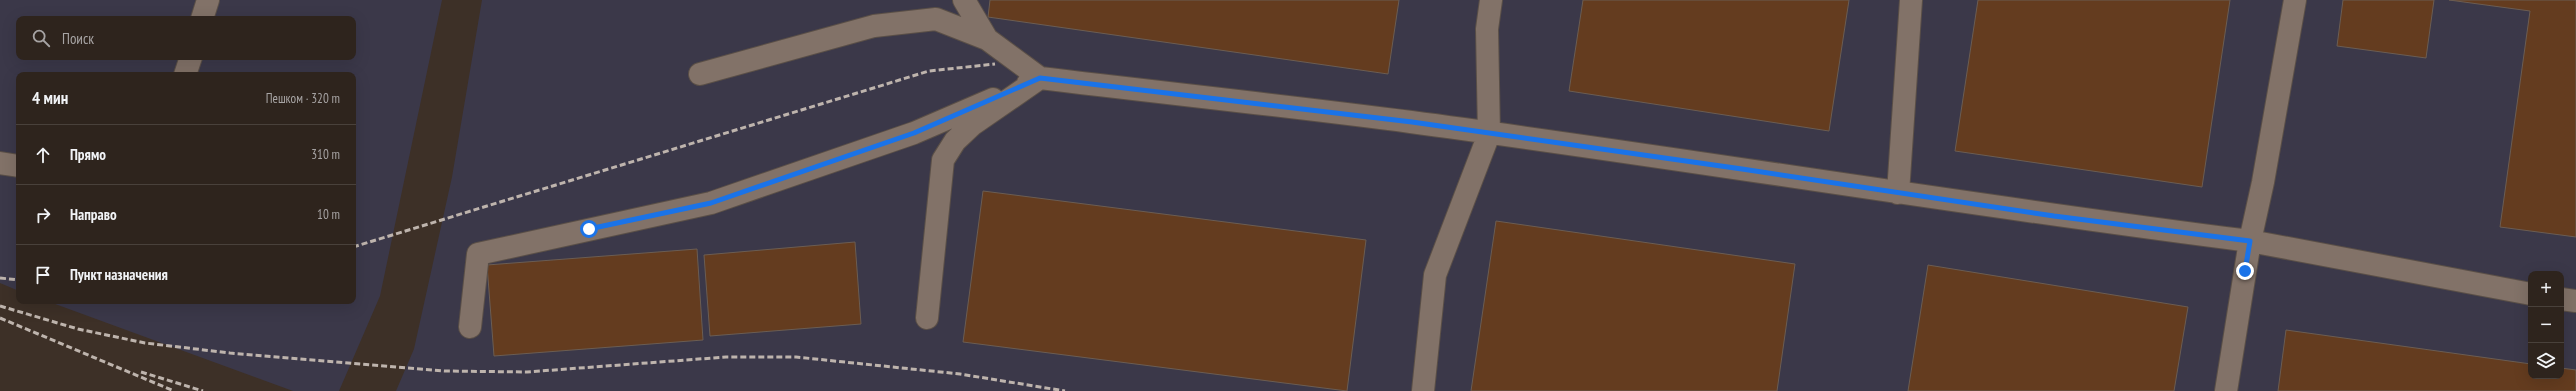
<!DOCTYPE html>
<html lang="ru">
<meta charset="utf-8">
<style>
body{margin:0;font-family:"PT Sans Narrow",sans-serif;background:#362c26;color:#f1f3f6}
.controls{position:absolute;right:12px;bottom:12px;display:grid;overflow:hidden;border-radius:8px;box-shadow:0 4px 16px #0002}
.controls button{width:36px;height:36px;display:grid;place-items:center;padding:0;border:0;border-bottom:1px solid #49413b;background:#2e241d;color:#f1f3f6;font:20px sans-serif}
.stop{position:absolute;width:12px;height:12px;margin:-9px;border:3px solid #1a73e8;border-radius:50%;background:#fff}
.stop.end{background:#1a73e8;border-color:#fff;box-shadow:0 1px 4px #0008}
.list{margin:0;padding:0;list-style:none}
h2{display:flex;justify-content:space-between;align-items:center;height:52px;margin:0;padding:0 16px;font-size:17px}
h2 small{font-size:13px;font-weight:400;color:#a7a4a4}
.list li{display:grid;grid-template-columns:26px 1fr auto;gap:12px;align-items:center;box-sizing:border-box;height:60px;padding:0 16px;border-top:1px solid #49413b}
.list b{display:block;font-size:15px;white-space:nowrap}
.list em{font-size:13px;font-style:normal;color:#a7a4a4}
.icon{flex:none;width:22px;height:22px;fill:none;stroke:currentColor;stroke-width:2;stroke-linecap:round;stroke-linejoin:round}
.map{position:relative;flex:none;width:2576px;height:391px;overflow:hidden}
.search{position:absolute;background:#2e241d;box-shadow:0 4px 16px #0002;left:16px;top:16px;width:340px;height:44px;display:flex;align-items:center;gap:10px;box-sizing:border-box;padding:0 14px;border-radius:8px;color:#a7a4a4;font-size:15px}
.panel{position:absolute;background:#2e241d;box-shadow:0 4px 16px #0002;left:16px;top:72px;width:340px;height:232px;border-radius:8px}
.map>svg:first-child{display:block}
.industrial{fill:#3b3849;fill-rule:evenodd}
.building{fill:#643c1f;stroke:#6b5d53}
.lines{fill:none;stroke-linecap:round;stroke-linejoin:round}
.lane-casing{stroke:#5a4f47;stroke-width:24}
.lane{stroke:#827268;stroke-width:22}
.rail{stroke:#beb4ad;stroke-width:3;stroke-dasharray:6 3;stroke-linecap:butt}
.route{stroke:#1a73e8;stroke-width:5}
</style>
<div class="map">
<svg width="2576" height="391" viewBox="0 0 2576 391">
<rect width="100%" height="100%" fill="#3d3027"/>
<path class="industrial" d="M 0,0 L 442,0 L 380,296 L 339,391 L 293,391 L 47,301 L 353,301 L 353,75 L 19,75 L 19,291 L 0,283 ZM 19,19 L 353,19 L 353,57 L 19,57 Z
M 482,0 L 2576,0 L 2576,391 L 396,391 L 414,349 L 452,177 ZM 2531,274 L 2561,274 L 2561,376 L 2531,376 Z"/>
<path class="building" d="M 990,0 L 1399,0 L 1388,74 L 988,17 Z
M 1583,0 L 1849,0 L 1829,131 L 1569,91 Z
M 1978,0 L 2230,0 L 2202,187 L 1955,151 Z
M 2343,0 L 2434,0 L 2426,58 L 2337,46 Z
M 2449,0 L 2576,0 L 2576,237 L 2500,227 L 2530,11 Z
M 983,191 L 1366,240 L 1347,391 L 963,342 Z
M 1496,221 L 1795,264 L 1777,391 L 1471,391 Z
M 855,242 L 861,324 L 710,336 L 704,255 Z
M 697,249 L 703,340 L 494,356 L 487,265 Z
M 1928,265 L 2188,307 L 2174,391 L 1908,391 Z
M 2286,330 L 2531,364 L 2531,376 L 2561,376 L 2561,368 L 2576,370 L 2576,391 L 2278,391 Z"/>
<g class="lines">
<g class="lane-casing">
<path id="lane" d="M 964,0 L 987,39
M 202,19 L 208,0
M 700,74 L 874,26 L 936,19 L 987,39 L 1040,78 L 1028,83
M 185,75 L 191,57
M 0,163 L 19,166
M 1898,193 L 1911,0
M 2561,299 L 2576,301
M 927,318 L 943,160 L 955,141 L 972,125 L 1040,78 C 1164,93 1288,106 1411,122 C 1691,159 1970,206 2250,241 L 2263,182 L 2295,0
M 470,327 L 478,254 L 711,203 L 914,133 L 993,99
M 1423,391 L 1435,275 L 1489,134 L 1487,29 L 1491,0
M 2226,391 L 2250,241 L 2531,294"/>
</g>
<use href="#lane" class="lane"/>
<path class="rail" d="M 353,247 L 929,71 L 995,64
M 0,278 L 19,280
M 0,306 L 78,329 L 145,343 L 230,353 L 444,371 L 527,372 L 726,357 L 796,357 L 960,374 L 1065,391
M 0,318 L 174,391
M 141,372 L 203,391"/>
</g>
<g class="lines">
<path class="route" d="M 589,229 L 711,203 L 914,133 L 1040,78 L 1412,122 L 1742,169 L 2054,216 L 2250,241 L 2245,271"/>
</g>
</svg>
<div class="controls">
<button>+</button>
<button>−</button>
<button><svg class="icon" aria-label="layers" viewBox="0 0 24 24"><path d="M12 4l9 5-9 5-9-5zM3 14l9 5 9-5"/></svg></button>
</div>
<div class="stop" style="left:589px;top:229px"></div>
<div class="stop end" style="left:2245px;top:271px"></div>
<div class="search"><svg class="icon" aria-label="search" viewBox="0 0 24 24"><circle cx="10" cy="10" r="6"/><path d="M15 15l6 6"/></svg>Поиск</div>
<section class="panel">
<h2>4 мин<small>Пешком · 320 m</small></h2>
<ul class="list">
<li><svg class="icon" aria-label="ahead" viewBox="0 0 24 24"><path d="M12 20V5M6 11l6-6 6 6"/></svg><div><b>Прямо</b></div><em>310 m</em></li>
<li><svg class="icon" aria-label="right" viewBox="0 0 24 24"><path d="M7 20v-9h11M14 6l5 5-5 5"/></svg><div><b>Направо</b></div><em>10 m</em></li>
<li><svg class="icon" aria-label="arrive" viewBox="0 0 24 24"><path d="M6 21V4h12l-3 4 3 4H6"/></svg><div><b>Пункт назначения</b></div></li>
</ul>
</section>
</div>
